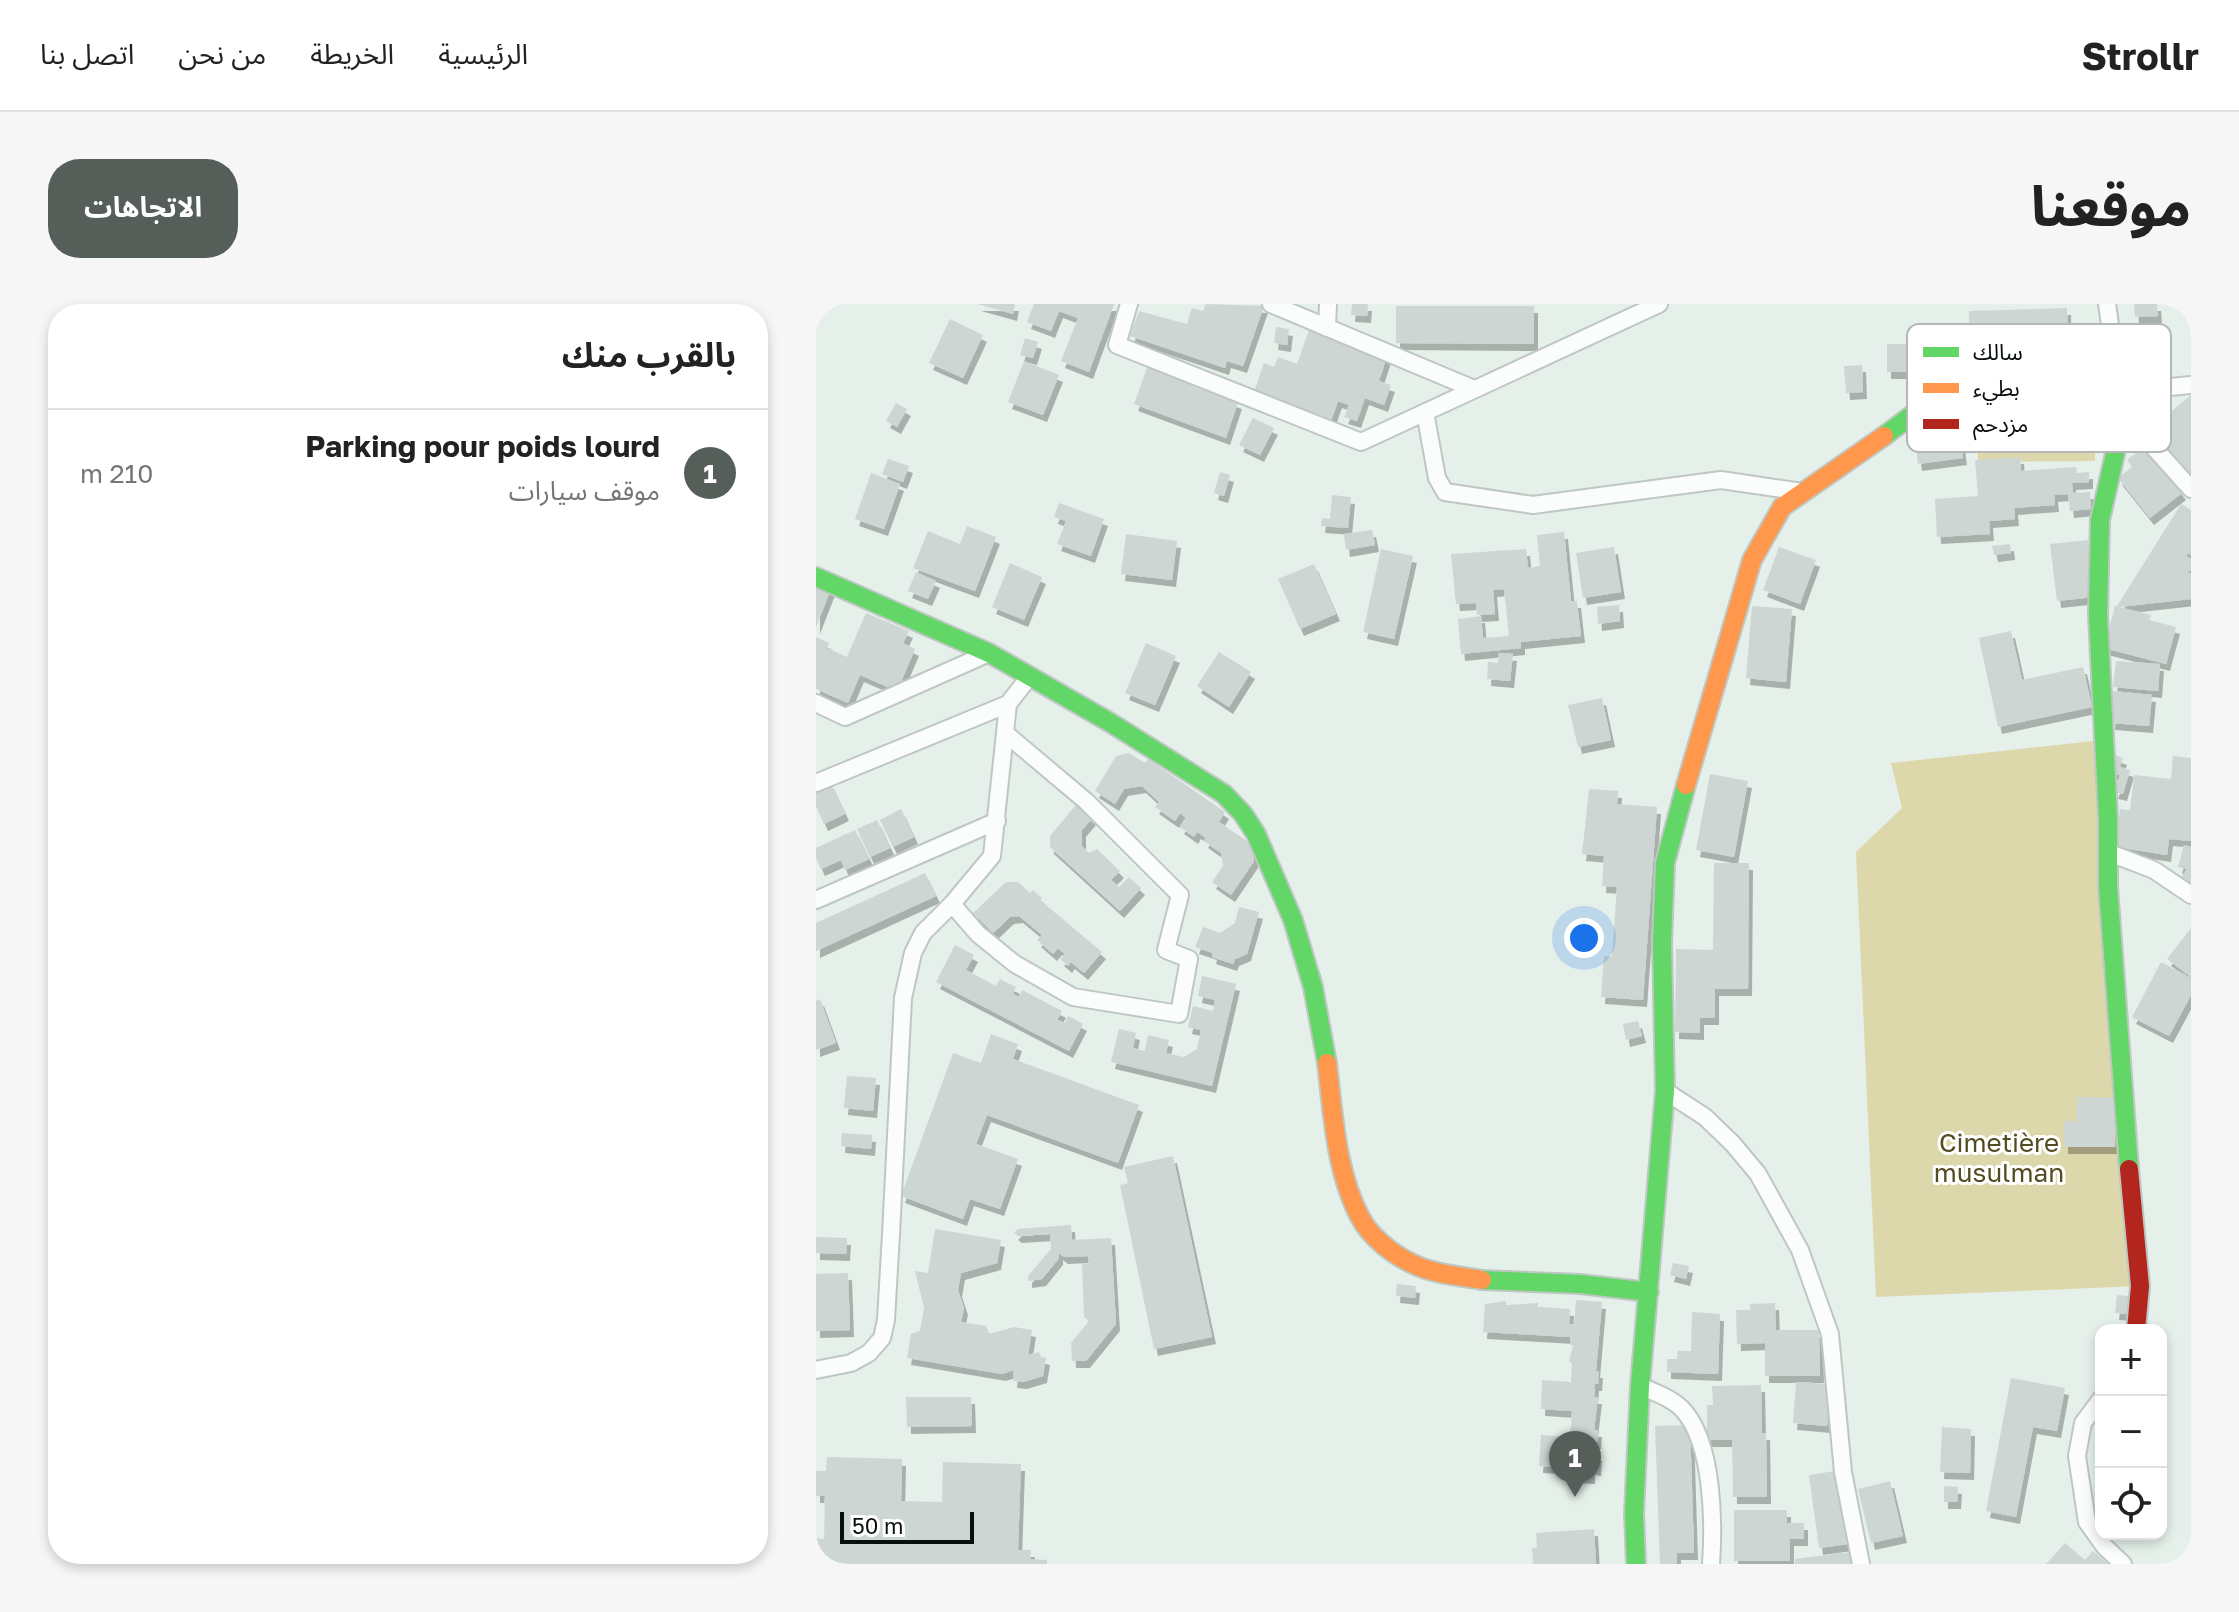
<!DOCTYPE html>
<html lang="ar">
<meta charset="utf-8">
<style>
body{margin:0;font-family:"Golos Text","Noto Sans Arabic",sans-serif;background:#f6f6f6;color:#222;direction:rtl}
.controls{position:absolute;right:24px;bottom:24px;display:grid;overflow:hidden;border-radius:16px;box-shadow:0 4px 12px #0003}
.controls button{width:72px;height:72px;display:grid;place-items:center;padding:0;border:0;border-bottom:2px solid #e0e0e0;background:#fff;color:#222;font:40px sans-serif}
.scale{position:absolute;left:24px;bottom:20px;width:134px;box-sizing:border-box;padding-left:8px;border:4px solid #090f0c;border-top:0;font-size:22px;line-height:28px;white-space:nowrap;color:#090f0c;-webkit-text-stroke:6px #fff;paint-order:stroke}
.you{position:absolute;left:768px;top:634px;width:28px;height:28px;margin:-20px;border:6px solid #fff;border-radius:50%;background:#1a73e8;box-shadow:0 0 0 12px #1a73e833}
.badge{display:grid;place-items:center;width:52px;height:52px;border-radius:50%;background:#565e5a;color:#fff;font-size:26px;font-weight:700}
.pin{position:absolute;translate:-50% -66px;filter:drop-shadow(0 2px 4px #0008)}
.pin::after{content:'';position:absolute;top:42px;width:28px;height:24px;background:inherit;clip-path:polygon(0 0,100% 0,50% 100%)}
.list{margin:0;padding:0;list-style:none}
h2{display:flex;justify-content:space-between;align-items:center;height:104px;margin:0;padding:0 32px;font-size:34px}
h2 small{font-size:26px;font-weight:400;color:#767676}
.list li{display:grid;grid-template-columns:52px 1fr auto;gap:24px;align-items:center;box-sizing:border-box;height:128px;padding:0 32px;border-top:2px solid #e0e0e0}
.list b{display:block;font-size:30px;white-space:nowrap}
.list p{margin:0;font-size:26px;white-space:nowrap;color:#767676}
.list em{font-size:26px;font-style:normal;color:#767676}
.icon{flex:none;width:44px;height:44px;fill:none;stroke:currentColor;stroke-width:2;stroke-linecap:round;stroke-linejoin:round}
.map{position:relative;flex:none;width:1375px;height:1260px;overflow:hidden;direction:ltr;border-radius:32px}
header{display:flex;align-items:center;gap:48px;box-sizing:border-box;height:112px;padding:0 40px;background:#fff;border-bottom:2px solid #e0e0e0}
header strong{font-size:38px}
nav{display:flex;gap:44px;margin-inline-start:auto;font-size:28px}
.intro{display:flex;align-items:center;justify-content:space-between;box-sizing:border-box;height:192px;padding:0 48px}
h1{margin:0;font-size:56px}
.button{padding:20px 36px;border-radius:32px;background:#565e5a;color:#fff;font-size:28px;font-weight:700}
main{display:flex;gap:48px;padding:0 48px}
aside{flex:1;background:#fff;border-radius:32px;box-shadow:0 4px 12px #0003}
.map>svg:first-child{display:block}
.green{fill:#ddd8ab}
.building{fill:#cdd6d3;filter:url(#shadow)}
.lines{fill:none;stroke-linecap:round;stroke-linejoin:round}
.street-casing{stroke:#bfc7c2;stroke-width:20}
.fast-casing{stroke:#bfc7c2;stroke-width:22}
.slow-casing{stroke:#bfc7c2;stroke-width:22}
.jam-casing{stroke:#bfc7c2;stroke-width:22}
.street{stroke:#fbfdfc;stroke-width:16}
.fast{stroke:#63d668;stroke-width:18}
.slow{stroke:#ff974d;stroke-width:18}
.jam{stroke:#b3261e;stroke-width:18}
.labels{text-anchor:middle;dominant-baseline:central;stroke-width:6;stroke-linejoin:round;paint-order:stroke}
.park-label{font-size:26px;fill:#554b20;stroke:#fff}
.key{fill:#fff;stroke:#b5b7b6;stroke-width:2}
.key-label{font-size:22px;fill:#090f0c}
</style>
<header>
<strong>Strollr</strong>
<nav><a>الرئيسية</a><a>الخريطة</a><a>من نحن</a><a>اتصل بنا</a></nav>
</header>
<div class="intro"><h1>موقعنا</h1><a class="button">الاتجاهات</a></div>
<main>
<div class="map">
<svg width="1375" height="1260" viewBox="0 0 1375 1260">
<defs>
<filter id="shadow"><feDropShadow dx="4" dy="7" stdDeviation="0" flood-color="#0004"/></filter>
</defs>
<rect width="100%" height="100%" fill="#e5f0ea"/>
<path class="green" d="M 1278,80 L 1279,157 L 1162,158 L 1161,82 Z
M 1277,437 L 1324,982 L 1060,993 L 1040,548 L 1086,504 L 1075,459 Z"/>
<path class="building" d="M 161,0 L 199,0 L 197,10 Z
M 218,0 L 298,0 L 273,68 L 245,57 L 262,14 L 243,7 L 235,27 L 211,18 Z
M 390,0 L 448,2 L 427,62 L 411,57 L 409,64 L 314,32 L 323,7 L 371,20 L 376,4 L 387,7 Z
M 536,0 L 552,0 L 551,12 L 535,11 Z
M 1318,0 L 1341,0 L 1342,12 L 1319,13 Z
M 580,2 L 718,2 L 718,40 L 580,39 Z
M 1251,4 L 1252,50 L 1154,53 L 1153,7 Z
M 134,15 L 167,31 L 147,74 L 113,59 Z
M 460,23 L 473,25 L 471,41 L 458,39 Z
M 493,26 L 571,52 L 563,77 L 575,81 L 568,101 L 549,94 L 541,117 L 528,113 L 533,101 L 522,97 L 515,117 L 437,91 L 448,59 L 458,63 L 462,53 L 481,60 Z
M 209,34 L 222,38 L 217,54 L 204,51 Z
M 1071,40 L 1119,40 L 1119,68 L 1071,68 Z
M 208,57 L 243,71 L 227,111 L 192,98 Z
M 332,61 L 377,77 L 375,82 L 422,98 L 410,134 L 318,100 Z
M 1046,61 L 1047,88 L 1030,89 L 1028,62 Z
M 1375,91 L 1375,179 L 1337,133 L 1350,122 L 1350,112 Z
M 80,99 L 91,105 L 81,123 L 70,117 Z
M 437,114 L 458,124 L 444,151 L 423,141 Z
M 1142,119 L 1147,154 L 1102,160 L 1098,124 Z
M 1328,143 L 1366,189 L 1334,214 L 1302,174 L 1316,163 L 1311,156 Z
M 1204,153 L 1205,167 L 1260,163 L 1261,169 L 1273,168 L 1273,178 L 1256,179 L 1257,189 L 1274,188 L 1275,205 L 1254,207 L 1252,190 L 1238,191 L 1239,201 L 1198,204 L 1199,215 L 1173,217 L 1174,230 L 1121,233 L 1119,195 L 1162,192 L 1159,156 Z
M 72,155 L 93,162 L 87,178 L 66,170 Z
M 404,168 L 414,171 L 408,192 L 398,189 Z
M 55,169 L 84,180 L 68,225 L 39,215 Z
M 516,191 L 535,193 L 532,224 L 505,222 L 506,214 L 514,215 Z
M 243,199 L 288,215 L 275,252 L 241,240 L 250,217 L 238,213 Z
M 1365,200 L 1375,206 L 1375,251 L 1372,249 L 1370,252 L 1375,255 L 1375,267 L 1371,267 L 1375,270 L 1375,295 L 1303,303 L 1335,311 L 1333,316 L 1360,323 L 1350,360 L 1288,344 L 1299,302 L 1301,302 Z
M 151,222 L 180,233 L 159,287 L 97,264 L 112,227 L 144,240 Z
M 556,226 L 559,241 L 530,246 L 528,230 Z
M 748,228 L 755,297 L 761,297 L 765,332 L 705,338 L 705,344 L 645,350 L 642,315 L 665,312 L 667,334 L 693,332 L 688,285 L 677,286 L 679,310 L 661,311 L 660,299 L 640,300 L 635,250 L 710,245 L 712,264 L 724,262 L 721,231 Z
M 310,230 L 361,237 L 356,276 L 305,270 Z
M 1272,236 L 1278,293 L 1241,297 L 1234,240 Z
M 1194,240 L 1195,249 L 1178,251 L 1176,242 Z
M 798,243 L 805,288 L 767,294 L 760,249 Z
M 963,243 L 1000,256 L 984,300 L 947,286 Z
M 565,245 L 597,252 L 578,335 L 547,328 Z
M 194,259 L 226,273 L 208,316 L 176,303 Z
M 498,260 L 520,310 L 484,325 L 462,275 Z
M 100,268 L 120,277 L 112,295 L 92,287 Z
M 0,276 L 16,282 L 0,323 Z
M 803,301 L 804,317 L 782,320 L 781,303 Z
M 936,302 L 976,305 L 970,378 L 930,374 Z
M 50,309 L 93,327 L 87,339 L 99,345 L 81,387 L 44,371 L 32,399 L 0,385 L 0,333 L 13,339 L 11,344 L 31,353 Z
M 1195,327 L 1206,376 L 1267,363 L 1276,403 L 1182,423 L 1163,334 Z
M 330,339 L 360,352 L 339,401 L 309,389 Z
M 403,348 L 435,368 L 413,403 L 381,382 Z
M 683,349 L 697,350 L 694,377 L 671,375 L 672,358 L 682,359 Z
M 1300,357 L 1344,360 L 1342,387 L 1297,383 Z
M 1297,387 L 1336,391 L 1333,422 L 1295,419 Z
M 786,394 L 795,436 L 762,443 L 752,401 Z
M 313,449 L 329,459 L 332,455 L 409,508 L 403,518 L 437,541 L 438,557 L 415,591 L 396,578 L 407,562 L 405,549 L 388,537 L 390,534 L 381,528 L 378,533 L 364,523 L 370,514 L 364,509 L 359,517 L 339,503 L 343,498 L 326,482 L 308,485 L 299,500 L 279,487 L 300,452 Z
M 1299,451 L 1307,454 L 1304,463 L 1314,466 L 1307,490 L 1298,488 L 1304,471 L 1293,468 Z
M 1357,452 L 1375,454 L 1375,537 L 1353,535 L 1351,551 L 1300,543 L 1304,505 L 1314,506 L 1318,471 L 1355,475 Z
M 894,470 L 932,477 L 918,553 L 880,546 Z
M 14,478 L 29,510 L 8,520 L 0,502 L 0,485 Z
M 773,485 L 802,487 L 801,500 L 841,503 L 827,696 L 785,693 L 788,652 L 796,653 L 801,583 L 786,582 L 788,552 L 766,550 Z
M 260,501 L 276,514 L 266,526 L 266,542 L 273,549 L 281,545 L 304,567 L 295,576 L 303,583 L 313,573 L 325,584 L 304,607 L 234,543 L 234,532 Z
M 85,505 L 98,533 L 77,543 L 64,516 Z
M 61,516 L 74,544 L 54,553 L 41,525 Z
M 39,526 L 53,555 L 29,566 L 25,556 L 5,565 L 0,554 L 0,544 Z
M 1368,541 L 1375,543 L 1375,584 L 1364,575 L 1371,565 L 1362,563 Z
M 898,559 L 933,559 L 932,685 L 899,685 L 899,714 L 884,714 L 884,729 L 859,728 L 860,645 L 897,646 Z
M 109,569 L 120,592 L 0,647 L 0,619 Z
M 190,578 L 202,578 L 214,589 L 217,586 L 226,594 L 224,596 L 286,648 L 268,669 L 255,658 L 252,662 L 244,655 L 249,650 L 242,644 L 237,650 L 221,636 L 226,631 L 203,612 L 194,613 L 177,629 L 157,609 Z
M 423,603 L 443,608 L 431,650 L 419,655 L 417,660 L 396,653 L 397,649 L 379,643 L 387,623 L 404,629 L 419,619 Z
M 1375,624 L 1375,673 L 1351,655 Z
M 139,641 L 158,651 L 150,666 L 180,682 L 184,675 L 200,683 L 197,690 L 203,693 L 206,686 L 246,707 L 241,716 L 249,719 L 252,712 L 267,720 L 253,747 L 120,678 Z
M 1345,658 L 1375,674 L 1375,691 L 1353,732 L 1316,713 Z
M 386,672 L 420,680 L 396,782 L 295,758 L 303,725 L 320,729 L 317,744 L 329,747 L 332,731 L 353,736 L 350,749 L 368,753 L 381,745 L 385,726 L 372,723 L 377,702 L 397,707 L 399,696 L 382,692 Z
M 4,695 L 20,739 L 0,746 L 0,697 Z
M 822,717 L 826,732 L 810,736 L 807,720 Z
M 175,730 L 202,740 L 197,755 L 323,801 L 302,859 L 171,811 L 160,840 L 202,855 L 184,905 L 154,895 L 147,915 L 85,892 L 137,749 L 165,759 Z
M 31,772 L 60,774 L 57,807 L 28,804 Z
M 1261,793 L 1300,794 L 1299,843 L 1248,843 L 1248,817 L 1261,817 Z
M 26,829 L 56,831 L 55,845 L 25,842 Z
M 357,852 L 396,1033 L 338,1045 L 304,881 L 312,879 L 308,863 Z
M 255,921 L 256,936 L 295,934 L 300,1020 L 270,1057 L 256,1057 L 255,1039 L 273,1017 L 268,1013 L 266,960 L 273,960 L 272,952 L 248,953 L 243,949 L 243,954 L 226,975 L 212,977 L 212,972 L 235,945 L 234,930 L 202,932 L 198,929 L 202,925 Z
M 119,925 L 185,936 L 181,959 L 145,969 L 142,986 L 148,1004 L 145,1018 L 170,1022 L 173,1030 L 198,1023 L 216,1026 L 212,1051 L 223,1048 L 225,1053 L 230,1054 L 227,1072 L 207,1078 L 197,1077 L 198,1066 L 186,1070 L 91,1054 L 95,1030 L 104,1027 L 108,1004 L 99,967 L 112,969 Z
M 0,933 L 31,934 L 30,950 L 0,949 Z
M 857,959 L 873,962 L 870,975 L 854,971 Z
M 32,969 L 34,1026 L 0,1027 L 0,970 Z
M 581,980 L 600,982 L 599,994 L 580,992 Z
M 1301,991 L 1313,992 L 1311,1010 L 1299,1009 Z
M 760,996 L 786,998 L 780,1067 L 783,1067 L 782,1080 L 779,1080 L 778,1093 L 782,1093 L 778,1126 L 782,1126 L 781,1138 L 777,1138 L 776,1150 L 782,1150 L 781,1165 L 775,1164 L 775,1173 L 752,1172 L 752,1164 L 723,1162 L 725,1131 L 754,1133 L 756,1107 L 725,1105 L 726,1076 L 755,1078 L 756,1059 L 753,1058 L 757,1041 L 754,1041 L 754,1033 L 667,1028 L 669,1000 L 690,997 L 690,1001 L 722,999 L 722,1003 L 754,1005 L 753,1020 L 758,1021 Z
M 959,999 L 960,1026 L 1003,1026 L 1004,1072 L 949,1072 L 949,1039 L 921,1040 L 920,1006 L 934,1006 L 934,1000 Z
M 876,1008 L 904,1010 L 902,1070 L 851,1068 L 851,1055 L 861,1055 L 862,1047 L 875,1047 Z
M 1195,1074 L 1249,1084 L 1241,1127 L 1217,1123 L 1200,1213 L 1170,1207 Z
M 980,1078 L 1014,1080 L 1011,1122 L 977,1119 Z
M 945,1081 L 946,1129 L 950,1129 L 951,1193 L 917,1193 L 916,1136 L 891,1136 L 891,1101 L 897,1101 L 896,1082 Z
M 90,1093 L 155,1093 L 156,1122 L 91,1123 Z
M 874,1121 L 878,1249 L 861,1249 L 861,1260 L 844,1260 L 839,1122 Z
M 1126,1123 L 1155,1125 L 1154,1169 L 1124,1168 Z
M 11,1153 L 86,1155 L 85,1197 L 126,1198 L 127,1158 L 205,1160 L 202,1246 L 215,1246 L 214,1255 L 231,1256 L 231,1260 L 0,1260 L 0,1234 L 8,1235 L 9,1192 L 0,1192 L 0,1167 L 10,1167 Z
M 1019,1167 L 1033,1240 L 1003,1244 L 993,1171 Z
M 1074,1177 L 1087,1232 L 1055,1239 L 1042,1185 Z
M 1128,1182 L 1142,1183 L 1141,1198 L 1128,1198 Z
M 918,1206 L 971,1206 L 971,1219 L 988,1219 L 988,1235 L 974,1235 L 974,1257 L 918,1257 Z
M 778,1225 L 780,1260 L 717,1260 L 716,1244 L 721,1244 L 720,1229 Z
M 1249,1239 L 1269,1256 L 1277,1247 L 1292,1260 L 1230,1260 Z
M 1034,1248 L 1036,1260 L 979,1260 L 979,1255 Z"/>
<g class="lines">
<g class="street-casing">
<path id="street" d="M 313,0 L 301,41 L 545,138 L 843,0
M 455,0 L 658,85
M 1291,0 L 1304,88 L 1375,81
M 511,24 L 512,0
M 609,108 L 621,174 L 629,188 L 717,201 L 905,176 L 986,188
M 1308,110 L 1375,185
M 0,399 L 29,413 L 173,349
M 0,479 L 192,400 L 214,372
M 1291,548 L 1338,566 L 1375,591
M 0,596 L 181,517
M 136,600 L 162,630 L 199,660 L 257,693 L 363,710 L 373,655 L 350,646 L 364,591 L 271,498 L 189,429
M 849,787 L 889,813 L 917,840 L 942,870 L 984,946 L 1014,1030 L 1027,1168 L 1045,1260
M 0,1066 L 35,1059 L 53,1049 L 66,1034 L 70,1016 L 75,930 L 87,694 L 97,649 L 107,629 L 136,600 L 176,552 L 192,400
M 824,1082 C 838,1088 858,1095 868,1107 C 897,1141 898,1217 895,1260
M 1285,1095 L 1267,1119 L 1261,1152 L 1271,1218 L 1288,1242 L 1307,1260"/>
</g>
<g class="fast-casing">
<path id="fast" d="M 1068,132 L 1147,73 L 1269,70 L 1304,88 L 1308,110 L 1284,216 L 1282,311 L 1292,515 L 1292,583 L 1313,865
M 0,273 L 173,349 L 295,419 L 408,490 L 427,510 L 440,530 L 477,616 L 497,683 L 511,759
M 666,976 L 764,980 L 833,988
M 820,1260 L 818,1209 L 824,1082 L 849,787 L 846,639 L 849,559 L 870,481"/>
</g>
<g class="slow-casing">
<path id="slow" d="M 870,481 L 936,256 L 966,203 L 1068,132
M 511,759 C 517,810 520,869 545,915 C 555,933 576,950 595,959 C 616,970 643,972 666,976"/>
</g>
<g class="jam-casing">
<path id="jam" d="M 1313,865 L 1324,982 L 1320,1026"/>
</g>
<use href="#street" class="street"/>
<use href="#fast" class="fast"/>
<use href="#slow" class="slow"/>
<use href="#jam" class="jam"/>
</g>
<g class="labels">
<g class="park-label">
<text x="1183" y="838">Cimetière<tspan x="1183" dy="30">musulman</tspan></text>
</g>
</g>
<rect x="1091" y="20" width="264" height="128" rx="12" class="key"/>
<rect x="1107" y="43" width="36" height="10" fill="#63d668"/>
<rect x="1107" y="79" width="36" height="10" fill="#ff974d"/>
<rect x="1107" y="115" width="36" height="10" fill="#b3261e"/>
<g class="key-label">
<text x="1157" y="56">سالك</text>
<text x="1157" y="92">بطيء</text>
<text x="1157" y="128">مزدحم</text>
</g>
</svg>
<div class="controls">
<button>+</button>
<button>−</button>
<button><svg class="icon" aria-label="locate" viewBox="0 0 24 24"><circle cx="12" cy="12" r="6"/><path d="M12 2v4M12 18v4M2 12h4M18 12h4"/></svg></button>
</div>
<div class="scale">50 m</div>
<div class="you"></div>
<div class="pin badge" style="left:759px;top:1193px">1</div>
</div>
<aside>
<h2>بالقرب منك<small></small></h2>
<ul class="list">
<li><span class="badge">1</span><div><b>Parking pour poids lourd</b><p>موقف سيارات</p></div><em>210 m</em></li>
</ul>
</aside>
</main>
